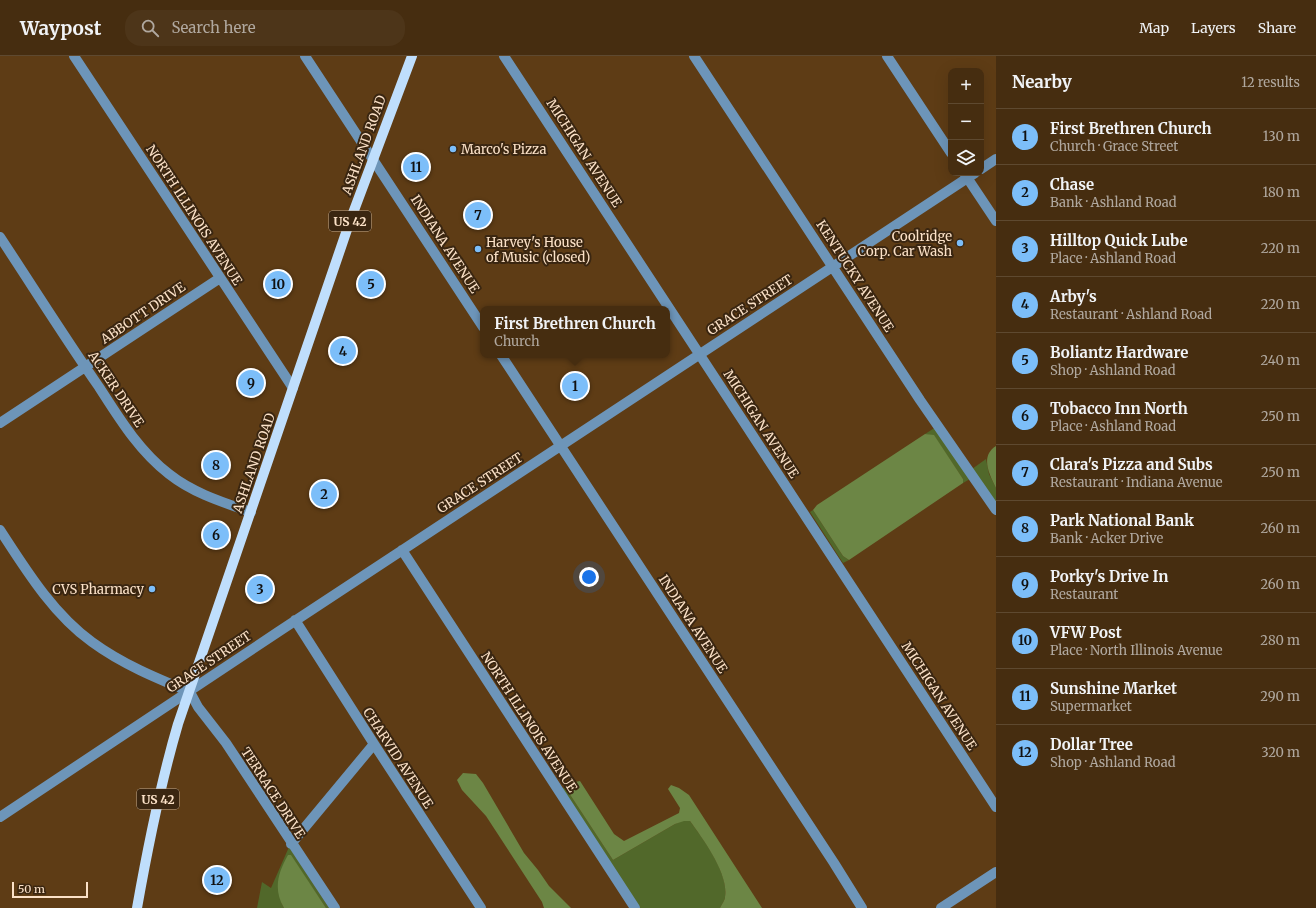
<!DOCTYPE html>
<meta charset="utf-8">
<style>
body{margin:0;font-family:Merriweather,serif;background:#4d3519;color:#f1f3f6}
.controls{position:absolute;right:12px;top:12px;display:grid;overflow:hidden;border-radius:8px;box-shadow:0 4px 16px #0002}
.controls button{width:36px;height:36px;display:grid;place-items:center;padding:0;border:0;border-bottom:1px solid #5e4930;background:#462d10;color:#f1f3f6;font:20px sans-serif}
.scale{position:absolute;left:12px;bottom:10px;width:76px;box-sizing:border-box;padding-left:4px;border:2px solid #fbe1c7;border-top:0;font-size:11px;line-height:14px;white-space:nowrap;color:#fbe1c7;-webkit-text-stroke:3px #3a2611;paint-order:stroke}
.you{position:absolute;left:589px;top:521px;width:14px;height:14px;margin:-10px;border:3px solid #fff;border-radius:50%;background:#1a73e8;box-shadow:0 0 0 6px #1a73e833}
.badge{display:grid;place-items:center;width:26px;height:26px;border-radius:50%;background:#7cbef9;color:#111;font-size:13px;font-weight:700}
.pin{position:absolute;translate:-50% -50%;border:2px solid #fff;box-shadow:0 1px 4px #0006}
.popup{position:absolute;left:480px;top:250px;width:190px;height:52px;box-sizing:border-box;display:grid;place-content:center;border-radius:8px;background:#462d10;filter:drop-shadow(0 1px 3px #0005);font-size:13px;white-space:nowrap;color:#b0a89f}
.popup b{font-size:15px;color:#f1f3f6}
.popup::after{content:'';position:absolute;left:50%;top:100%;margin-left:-8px;border:8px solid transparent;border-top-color:#462d10}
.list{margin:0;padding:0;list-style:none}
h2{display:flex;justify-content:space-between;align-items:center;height:52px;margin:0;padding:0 16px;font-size:17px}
h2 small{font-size:13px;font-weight:400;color:#b0a89f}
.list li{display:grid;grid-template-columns:26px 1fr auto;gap:12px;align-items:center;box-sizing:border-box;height:56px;padding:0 16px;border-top:1px solid #5e4930}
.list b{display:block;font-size:15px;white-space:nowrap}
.list p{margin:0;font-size:13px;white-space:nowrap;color:#b0a89f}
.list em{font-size:13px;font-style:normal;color:#b0a89f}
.icon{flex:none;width:22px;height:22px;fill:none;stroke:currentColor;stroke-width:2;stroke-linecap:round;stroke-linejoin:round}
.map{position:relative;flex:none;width:996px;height:852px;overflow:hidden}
header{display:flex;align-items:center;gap:24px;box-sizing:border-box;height:56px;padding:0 20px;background:#462d10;border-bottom:1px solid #5e4930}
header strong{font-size:19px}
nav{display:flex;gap:22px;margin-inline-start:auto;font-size:14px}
.search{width:280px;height:36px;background:#4d3519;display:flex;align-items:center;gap:10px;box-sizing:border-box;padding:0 14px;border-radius:16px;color:#b0a89f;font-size:15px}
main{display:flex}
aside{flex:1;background:#462d10}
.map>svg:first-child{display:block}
.green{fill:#51682a}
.forest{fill:#6c8645}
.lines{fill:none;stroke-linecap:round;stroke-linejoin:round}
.minor{stroke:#6d95b9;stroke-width:10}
.major{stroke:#bfdefc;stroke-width:10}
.poi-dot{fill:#7cbef9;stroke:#3a2611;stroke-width:1.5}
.labels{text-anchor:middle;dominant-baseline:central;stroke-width:4;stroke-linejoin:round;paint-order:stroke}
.shield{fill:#3a2611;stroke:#c1a990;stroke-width:1}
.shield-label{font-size:12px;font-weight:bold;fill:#fbe1c7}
.street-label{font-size:13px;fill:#fbe1c7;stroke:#3a2611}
.poi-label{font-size:13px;fill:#fbe1c7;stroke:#3a2611;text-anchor:start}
</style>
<header>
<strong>Waypost</strong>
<div class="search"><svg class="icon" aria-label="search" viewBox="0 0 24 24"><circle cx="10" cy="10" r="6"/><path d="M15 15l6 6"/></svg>Search here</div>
<nav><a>Map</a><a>Layers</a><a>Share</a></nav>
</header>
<main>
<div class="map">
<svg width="996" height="852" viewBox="0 0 996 852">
<rect width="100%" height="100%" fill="#5e3c15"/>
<path class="green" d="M 936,371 L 970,423 L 963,427 L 963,423 L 934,380 L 925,378 Z
M 986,403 L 989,418 L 996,432 L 996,448 L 972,413 Z
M 813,454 L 843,500 L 849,504 L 843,507 L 810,456 Z
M 565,731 L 613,804 L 675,768 L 684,764 L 690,765 C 703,783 729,817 725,841 C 725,844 722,848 720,852 L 640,852 L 562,733 Z
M 289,791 L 329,852 L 326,852 L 290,799 L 281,846 L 284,852 L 257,852 L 262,826 L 271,832 Z"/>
<path class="forest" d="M 925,378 L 934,379 L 963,423 L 963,427 L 849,504 L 843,500 L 813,454 L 817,449 Z
M 996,390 L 996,432 C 989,418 980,400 996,390 Z
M 463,717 L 476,718 L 483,727 L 524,797 L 538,814 L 549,830 L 571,852 L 544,852 L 542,846 L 486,760 L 462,734 L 457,724 Z
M 580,725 L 614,778 L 624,785 L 679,757 L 680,752 L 668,733 L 671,729 L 679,732 L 689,739 L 762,852 L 720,852 C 722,848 725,844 725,841 C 729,818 703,783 690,765 L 684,765 L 675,768 L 613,804 L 565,731 L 570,727 Z
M 288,799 L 291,799 L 326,852 L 284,852 C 273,833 278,817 288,799 Z"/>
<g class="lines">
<path class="minor" d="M 74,0 L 293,332
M 305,0 L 483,271
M 504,0 L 996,751
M 694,0 L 920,344 L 996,454
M 887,0 L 951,97
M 981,113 L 996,103
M 964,117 L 996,165
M 0,181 C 33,231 65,282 99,331 C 119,362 139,395 169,418 C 193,437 222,446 251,456
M 501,299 L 834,807 L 862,852
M 0,367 L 220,222
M 0,474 C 26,514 53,558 92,586 C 122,608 156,622 190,636
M 402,494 L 635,852
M 295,564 L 374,688 L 481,852
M 190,636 L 198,651 L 226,687 L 335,852
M 0,761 L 278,576 L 975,117
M 291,788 L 374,688
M 941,852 L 996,816"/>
<path class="major" d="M 137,852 C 148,790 160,729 178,668 L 350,165 L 412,0"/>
</g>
<g class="poi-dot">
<circle cx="453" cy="93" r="4"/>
<circle cx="960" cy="187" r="4"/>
<circle cx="478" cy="193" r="4"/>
<circle cx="152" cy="533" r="4"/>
</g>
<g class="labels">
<g class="shield">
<rect x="329" y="155" width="42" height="20" rx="3"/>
<rect x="137" y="733" width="42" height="20" rx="3"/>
</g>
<g class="shield-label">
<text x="350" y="165">US 42</text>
<text x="158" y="743">US 42</text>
</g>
<g class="street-label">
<text transform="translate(364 89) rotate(-70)">ASHLAND ROAD</text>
<text transform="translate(584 97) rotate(57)">MICHIGAN AVENUE</text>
<text transform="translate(194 159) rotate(57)">NORTH ILLINOIS AVENUE</text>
<text transform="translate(445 188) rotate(57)">INDIANA AVENUE</text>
<text transform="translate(855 220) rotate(57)">KENTUCKY AVENUE</text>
<text transform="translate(750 249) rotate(-33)">GRACE STREET</text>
<text transform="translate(143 257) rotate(-34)">ABBOTT DRIVE</text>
<text transform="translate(116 333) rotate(56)">ACKER DRIVE</text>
<text transform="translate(761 368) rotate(57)">MICHIGAN AVENUE</text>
<text transform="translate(254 407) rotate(-71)">ASHLAND ROAD</text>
<text transform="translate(480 427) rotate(-33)">GRACE STREET</text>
<text transform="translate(693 568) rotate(57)">INDIANA AVENUE</text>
<text transform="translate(209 606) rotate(-34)">GRACE STREET</text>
<text transform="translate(939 640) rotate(57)">MICHIGAN AVENUE</text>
<text transform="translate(529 666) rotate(57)">NORTH ILLINOIS AVENUE</text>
<text transform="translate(398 702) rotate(57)">CHARVID AVENUE</text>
<text transform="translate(273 737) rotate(57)">TERRACE DRIVE</text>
</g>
<g class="poi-label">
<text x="461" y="93">Marco's Pizza</text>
<text x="952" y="180" text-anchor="end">Coolridge<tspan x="952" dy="15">Corp. Car Wash</tspan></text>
<text x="486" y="186">Harvey's House<tspan x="486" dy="15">of Music (closed)</tspan></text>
<text x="144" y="533" text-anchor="end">CVS Pharmacy</text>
</g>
</g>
</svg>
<div class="controls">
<button>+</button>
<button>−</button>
<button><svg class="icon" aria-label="layers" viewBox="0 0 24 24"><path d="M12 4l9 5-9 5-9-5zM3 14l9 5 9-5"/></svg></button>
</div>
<div class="scale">50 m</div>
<div class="you"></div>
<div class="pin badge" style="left:575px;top:330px">1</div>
<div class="popup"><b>First Brethren Church</b>Church</div>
<div class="pin badge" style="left:324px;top:438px">2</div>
<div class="pin badge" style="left:260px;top:533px">3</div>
<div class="pin badge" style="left:343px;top:295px">4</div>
<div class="pin badge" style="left:371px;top:228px">5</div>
<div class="pin badge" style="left:216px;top:479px">6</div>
<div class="pin badge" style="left:478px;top:159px">7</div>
<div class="pin badge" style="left:216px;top:409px">8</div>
<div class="pin badge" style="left:251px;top:327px">9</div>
<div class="pin badge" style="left:278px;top:228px">10</div>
<div class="pin badge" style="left:416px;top:111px">11</div>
<div class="pin badge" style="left:217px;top:824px">12</div>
</div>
<aside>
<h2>Nearby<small>12 results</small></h2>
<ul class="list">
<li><span class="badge">1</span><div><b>First Brethren Church</b><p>Church · Grace Street</p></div><em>130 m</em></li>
<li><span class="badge">2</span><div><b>Chase</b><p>Bank · Ashland Road</p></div><em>180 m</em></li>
<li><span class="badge">3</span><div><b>Hilltop Quick Lube</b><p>Place · Ashland Road</p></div><em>220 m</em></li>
<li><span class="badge">4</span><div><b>Arby's</b><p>Restaurant · Ashland Road</p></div><em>220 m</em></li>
<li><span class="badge">5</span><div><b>Boliantz Hardware</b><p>Shop · Ashland Road</p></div><em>240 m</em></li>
<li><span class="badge">6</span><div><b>Tobacco Inn North</b><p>Place · Ashland Road</p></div><em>250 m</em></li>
<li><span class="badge">7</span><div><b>Clara's Pizza and Subs</b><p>Restaurant · Indiana Avenue</p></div><em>250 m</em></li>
<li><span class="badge">8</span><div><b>Park National Bank</b><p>Bank · Acker Drive</p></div><em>260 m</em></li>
<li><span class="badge">9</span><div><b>Porky's Drive In</b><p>Restaurant</p></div><em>260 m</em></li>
<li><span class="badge">10</span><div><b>VFW Post</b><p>Place · North Illinois Avenue</p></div><em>280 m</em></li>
<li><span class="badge">11</span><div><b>Sunshine Market</b><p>Supermarket</p></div><em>290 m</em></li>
<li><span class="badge">12</span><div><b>Dollar Tree</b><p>Shop · Ashland Road</p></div><em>320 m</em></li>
</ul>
</aside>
</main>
